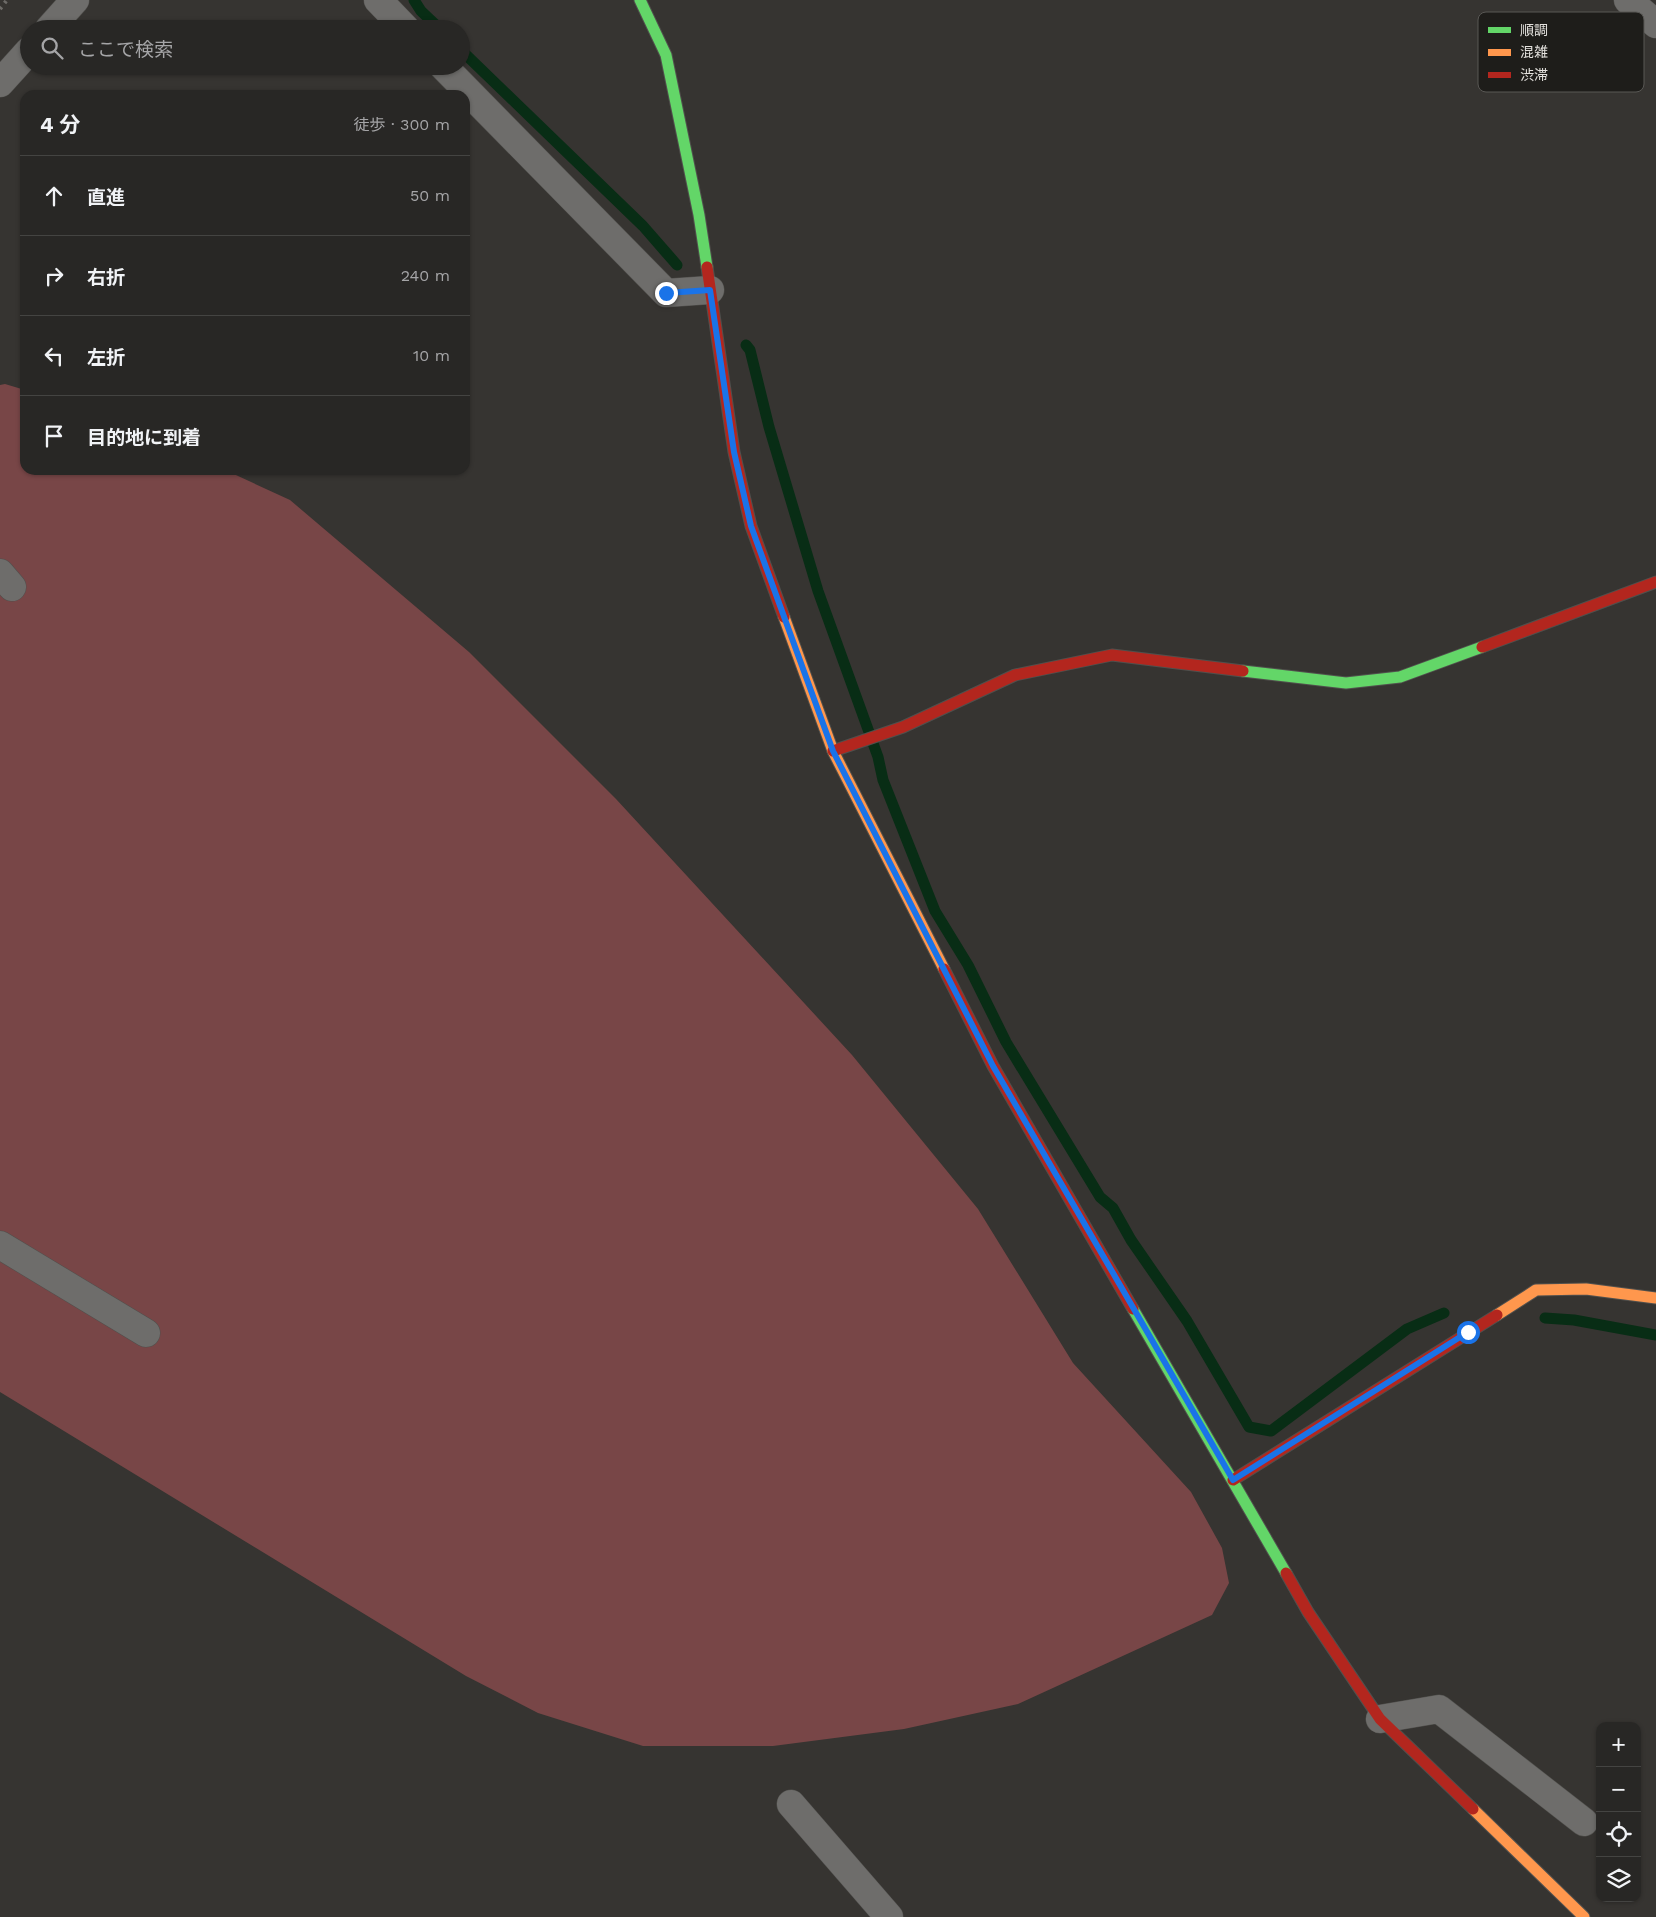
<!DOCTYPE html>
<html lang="ja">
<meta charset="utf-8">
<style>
body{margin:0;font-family:"Work Sans","Noto Sans JP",sans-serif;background:#302f2d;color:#f1f3f6}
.controls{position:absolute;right:15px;bottom:15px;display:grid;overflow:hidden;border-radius:10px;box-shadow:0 1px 4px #0004}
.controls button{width:45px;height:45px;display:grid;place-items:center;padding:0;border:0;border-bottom:1px solid #444442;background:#282725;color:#f1f3f6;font:25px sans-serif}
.stop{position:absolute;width:15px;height:15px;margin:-11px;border:4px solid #1a73e8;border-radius:50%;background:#fff}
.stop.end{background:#1a73e8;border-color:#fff;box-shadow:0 1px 5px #0008}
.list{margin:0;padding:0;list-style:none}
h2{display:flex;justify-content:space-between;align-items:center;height:65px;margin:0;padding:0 20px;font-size:21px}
h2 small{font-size:16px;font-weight:400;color:#a5a5a7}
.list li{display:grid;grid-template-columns:32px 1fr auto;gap:15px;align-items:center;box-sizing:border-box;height:80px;padding:0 20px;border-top:1px solid #444442}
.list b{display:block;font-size:19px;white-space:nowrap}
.list em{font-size:16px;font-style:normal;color:#a5a5a7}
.icon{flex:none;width:28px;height:28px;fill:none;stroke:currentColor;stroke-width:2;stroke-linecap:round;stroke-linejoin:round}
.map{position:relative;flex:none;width:1656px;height:1917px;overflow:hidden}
.search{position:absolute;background:#282725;box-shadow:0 1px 4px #0004;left:20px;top:20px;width:450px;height:55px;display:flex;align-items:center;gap:12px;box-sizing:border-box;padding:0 18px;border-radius:28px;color:#a5a5a7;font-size:19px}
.panel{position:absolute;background:#282725;box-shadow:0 1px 4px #0004;left:20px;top:90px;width:450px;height:385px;border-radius:15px}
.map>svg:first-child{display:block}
.green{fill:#784647}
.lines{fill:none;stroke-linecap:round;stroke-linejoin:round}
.stream{stroke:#082d15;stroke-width:11}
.street-casing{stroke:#51504d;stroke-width:29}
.fast-casing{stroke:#51504d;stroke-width:13}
.slow-casing{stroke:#51504d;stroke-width:13}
.jam-casing{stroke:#51504d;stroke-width:13}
.street{stroke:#6e6d6b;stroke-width:28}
.fast{stroke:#63d668;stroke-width:11}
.slow{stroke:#ff974d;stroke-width:11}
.jam{stroke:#b3261e;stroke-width:11}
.rail{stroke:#6d6b68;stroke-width:4;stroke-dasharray:2.5 5;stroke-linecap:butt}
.route{stroke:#1a73e8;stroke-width:6}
.key{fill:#1e1d1a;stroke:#595855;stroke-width:1}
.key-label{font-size:14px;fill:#e4e2de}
</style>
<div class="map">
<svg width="1656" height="1917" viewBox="0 0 1656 1917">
<rect width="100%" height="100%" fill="#363431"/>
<path class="green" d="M 5,384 L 25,390 L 25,470 L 225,470 L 290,500 L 469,652 L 616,799 L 852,1055 L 978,1209 L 1073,1363 L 1191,1492 L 1222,1548 L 1229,1583 L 1212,1615 L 1018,1704 L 904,1729 L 773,1746 L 643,1746 L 538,1713 L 466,1676 L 0,1392 L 0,385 Z"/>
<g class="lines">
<path class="stream" d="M 414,0 L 421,11 L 440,29
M 461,50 L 643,226 L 677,265
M 746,345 L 750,350 L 769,427 L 818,591 L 878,757 L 883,780 L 935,911 L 968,965 L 1006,1042 L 1100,1197 L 1113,1208 L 1131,1240 L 1187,1321 L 1249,1427 L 1271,1431 L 1407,1329 L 1444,1313
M 1545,1318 L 1574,1320 L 1656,1335"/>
<g class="street-casing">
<path id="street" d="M 378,0 L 406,29
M 1628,0 L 1656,24
M 49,29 L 75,0
M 443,66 L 666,293 L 710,290
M 0,83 L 29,51
M 0,573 L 12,587
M 0,1245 L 146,1333
M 1380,1719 L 1439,1709 L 1584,1822
M 791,1804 L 889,1917"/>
</g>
<g class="fast-casing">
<path id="fast" d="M 640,0 L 666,55 L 699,215 L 707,267
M 1243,671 L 1346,683 L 1400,677 L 1482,647
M 1133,1309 L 1286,1573"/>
</g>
<g class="slow-casing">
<path id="slow" d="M 784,617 L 833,751 L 944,969
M 1497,1315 L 1536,1290 L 1586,1289 L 1656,1298
M 1473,1809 L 1584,1917"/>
</g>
<g class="jam-casing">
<path id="jam" d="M 707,267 L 734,452 L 751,526 L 784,617
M 1482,647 L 1656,582
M 833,751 L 903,727 L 1015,675 L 1112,655 L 1243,671
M 944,969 L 993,1066 L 1133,1309
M 1233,1480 L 1497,1315
M 1286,1573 L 1308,1612 L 1380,1719 L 1473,1809"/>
</g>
<use href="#street" class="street"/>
<use href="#fast" class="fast"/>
<use href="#slow" class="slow"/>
<use href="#jam" class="jam"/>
<path class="rail" d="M 0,9 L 7,0"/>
</g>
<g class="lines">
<path class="route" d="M 666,293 L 710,290 L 734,452 L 751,526 L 833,751 L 993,1066 L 1233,1480 L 1468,1332"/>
</g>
<rect x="1478" y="12" width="166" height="80" rx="8" class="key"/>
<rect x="1488" y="27" width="23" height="6" fill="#63d668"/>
<rect x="1488" y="49" width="23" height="7" fill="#ff974d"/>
<rect x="1488" y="72" width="23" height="6" fill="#b3261e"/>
<g class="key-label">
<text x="1520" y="35">順調</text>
<text x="1520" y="57">混雑</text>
<text x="1520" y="80">渋滞</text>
</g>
</svg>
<div class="controls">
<button>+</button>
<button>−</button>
<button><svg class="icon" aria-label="locate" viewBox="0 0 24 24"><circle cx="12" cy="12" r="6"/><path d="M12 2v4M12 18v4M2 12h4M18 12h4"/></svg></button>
<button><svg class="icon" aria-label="layers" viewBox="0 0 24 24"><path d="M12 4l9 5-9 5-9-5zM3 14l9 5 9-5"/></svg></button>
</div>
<div class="stop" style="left:1468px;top:1332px"></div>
<div class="stop end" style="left:666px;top:293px"></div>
<div class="search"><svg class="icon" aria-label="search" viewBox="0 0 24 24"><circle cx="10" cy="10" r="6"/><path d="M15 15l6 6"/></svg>ここで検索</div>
<section class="panel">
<h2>4 分<small>徒歩 · 300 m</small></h2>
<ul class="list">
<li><svg class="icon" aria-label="ahead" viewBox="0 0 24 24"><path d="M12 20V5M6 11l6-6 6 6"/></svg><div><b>直進</b></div><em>50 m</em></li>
<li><svg class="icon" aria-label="right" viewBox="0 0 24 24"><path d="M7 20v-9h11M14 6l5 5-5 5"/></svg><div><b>右折</b></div><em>240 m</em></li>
<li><svg class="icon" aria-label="left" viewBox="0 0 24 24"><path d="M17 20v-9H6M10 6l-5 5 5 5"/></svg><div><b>左折</b></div><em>10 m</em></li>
<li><svg class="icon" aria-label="arrive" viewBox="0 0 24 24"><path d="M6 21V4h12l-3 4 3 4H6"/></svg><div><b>目的地に到着</b></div></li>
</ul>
</section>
</div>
